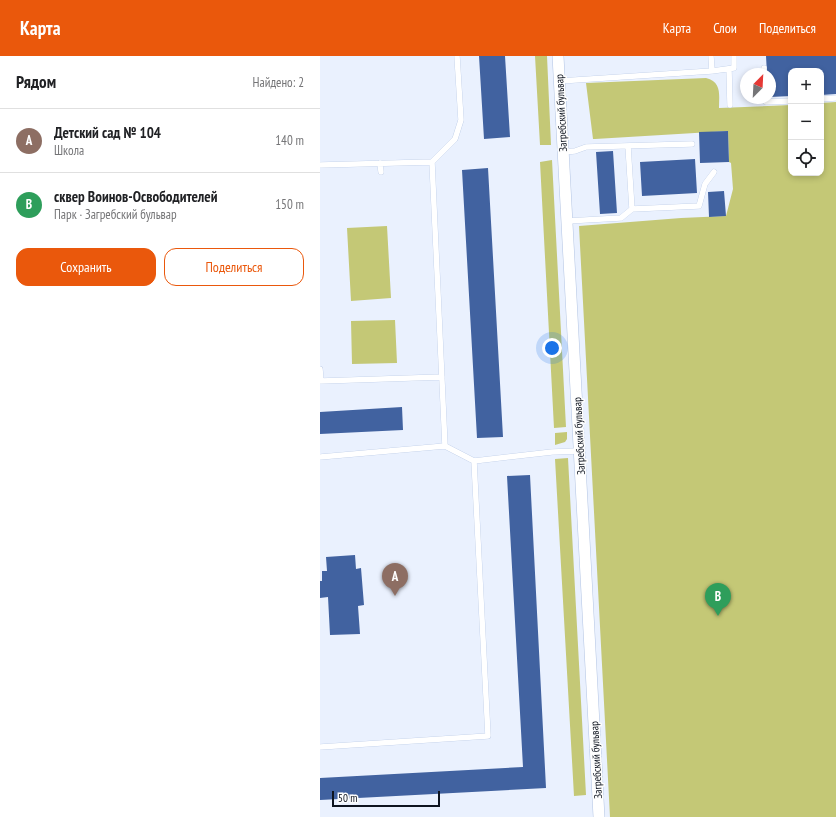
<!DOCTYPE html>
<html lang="ru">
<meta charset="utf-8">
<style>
body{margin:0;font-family:"PT Sans Narrow",sans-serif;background:#f2f2f2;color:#202124}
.controls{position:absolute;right:12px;top:12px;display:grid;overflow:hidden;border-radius:8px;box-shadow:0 2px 6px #0003}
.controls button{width:36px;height:36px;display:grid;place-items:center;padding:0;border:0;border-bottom:1px solid #e0e0e0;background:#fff;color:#202124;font:20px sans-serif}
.compass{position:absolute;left:420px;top:12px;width:36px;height:36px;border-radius:50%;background:#fff;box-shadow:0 2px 6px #0003;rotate:24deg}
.scale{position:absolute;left:12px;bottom:10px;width:108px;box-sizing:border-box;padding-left:4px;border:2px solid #0e141f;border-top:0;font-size:11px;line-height:14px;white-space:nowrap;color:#0e141f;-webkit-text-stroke:3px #fefefe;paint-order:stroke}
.you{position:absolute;left:232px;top:292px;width:14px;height:14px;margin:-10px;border:3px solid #fff;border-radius:50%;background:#1a73e8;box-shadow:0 0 0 6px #1a73e833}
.badge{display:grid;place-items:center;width:26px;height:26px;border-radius:50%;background:#ea580c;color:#fff;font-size:13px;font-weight:700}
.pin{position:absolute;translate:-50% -33px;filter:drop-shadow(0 1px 2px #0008)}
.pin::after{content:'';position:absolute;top:21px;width:14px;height:12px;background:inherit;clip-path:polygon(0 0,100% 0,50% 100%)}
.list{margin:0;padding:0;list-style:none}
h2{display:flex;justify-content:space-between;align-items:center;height:52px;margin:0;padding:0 16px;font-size:17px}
h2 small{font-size:13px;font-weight:400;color:#757577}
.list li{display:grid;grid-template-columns:26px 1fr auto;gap:12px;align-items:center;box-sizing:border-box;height:64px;padding:0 16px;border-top:1px solid #e0e0e0}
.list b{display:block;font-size:15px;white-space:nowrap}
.list p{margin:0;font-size:13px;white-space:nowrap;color:#757577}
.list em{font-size:13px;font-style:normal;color:#757577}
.actions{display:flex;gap:8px;padding:12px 16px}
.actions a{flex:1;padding:9px 0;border:1px solid #ea580c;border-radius:12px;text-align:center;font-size:14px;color:#ea580c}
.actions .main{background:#ea580c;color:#fff}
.icon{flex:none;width:22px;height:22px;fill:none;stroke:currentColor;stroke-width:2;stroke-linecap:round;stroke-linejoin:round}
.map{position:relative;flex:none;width:516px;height:761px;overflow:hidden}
header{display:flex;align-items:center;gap:24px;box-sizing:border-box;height:56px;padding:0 20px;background:#ea580c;color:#fff}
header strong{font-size:19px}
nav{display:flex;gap:22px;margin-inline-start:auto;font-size:14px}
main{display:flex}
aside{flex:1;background:#fff}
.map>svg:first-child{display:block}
.green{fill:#c4c876}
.building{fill:#4162a0}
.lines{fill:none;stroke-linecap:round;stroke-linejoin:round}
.service-casing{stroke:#b2c4e3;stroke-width:6}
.minor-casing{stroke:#b2c4e3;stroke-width:12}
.service{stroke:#fff;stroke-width:5.5}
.minor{stroke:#fff;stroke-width:11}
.labels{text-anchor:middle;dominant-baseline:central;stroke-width:3;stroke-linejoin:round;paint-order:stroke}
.street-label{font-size:11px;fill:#0e141f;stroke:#fefefe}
</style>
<header>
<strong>Карта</strong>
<nav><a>Карта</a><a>Слои</a><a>Поделиться</a></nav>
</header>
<main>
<aside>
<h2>Рядом<small>Найдено: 2</small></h2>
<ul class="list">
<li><span class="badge" style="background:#8d6e63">A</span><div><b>Детский сад № 104</b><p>Школа</p></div><em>140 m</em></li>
<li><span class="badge" style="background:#2e9e5b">B</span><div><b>сквер Воинов-Освободителей</b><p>Парк · Загребский бульвар</p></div><em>150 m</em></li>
</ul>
<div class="actions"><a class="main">Сохранить</a><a>Поделиться</a></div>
</aside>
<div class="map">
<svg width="516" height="761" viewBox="0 0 516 761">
<rect width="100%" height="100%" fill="#eaf1fe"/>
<path class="green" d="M 215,0 L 227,0 L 231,89 L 220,89 Z
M 386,22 C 402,26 399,39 399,52 L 471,49 L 471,117 L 501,117 L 501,47 L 516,46 L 516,761 L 290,761 L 259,170 L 361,162 L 406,160 L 413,133 L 411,107 L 409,106 L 408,75 L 275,83 L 273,83 L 266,27 Z
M 232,104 L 246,371 L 234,372 L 220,106 Z
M 67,170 L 71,242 L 31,245 L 27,172 Z
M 75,264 L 77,307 L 32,308 L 31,265 Z
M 247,376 L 247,383 L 245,386 L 235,389 L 235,377 Z
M 248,402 L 266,739 L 254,740 L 235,403 Z"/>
<path class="building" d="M 159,0 L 185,0 L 190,81 L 164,83 Z
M 446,0 L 516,0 L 516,38 L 501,39 L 501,15 L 471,15 L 471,40 L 450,41 L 450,18 L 447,18 Z
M 408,75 L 409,106 L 380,107 L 379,76 Z
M 293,95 L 297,157 L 280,158 L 276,96 Z
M 375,103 L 377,137 L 322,140 L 320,106 Z
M 168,112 L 183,381 L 157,382 L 142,114 Z
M 404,135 L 406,160 L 389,161 L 388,136 Z
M 82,351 L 83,374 L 0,378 L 0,356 Z
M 210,419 L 226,732 L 0,744 L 0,722 L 203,711 L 187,420 Z
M 35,499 L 36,513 L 41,512 L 44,549 L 38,550 L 40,578 L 10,579 L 8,541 L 0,542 L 0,525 L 2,525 L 2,515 L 7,515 L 6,501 Z"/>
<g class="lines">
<g class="service-casing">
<path id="service" d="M 391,0 L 392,15
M 444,12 L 444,18
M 409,13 L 410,49
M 240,25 L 392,15 L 414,12 L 414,0
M 446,42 L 446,46 L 471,45
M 501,43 L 516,42
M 308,90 L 312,153
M 243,96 L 255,95 L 266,91 L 372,88
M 112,106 L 125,390
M 60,107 L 61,116
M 0,109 L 112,106 L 135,83 L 141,64 L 137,0
M 247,165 L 301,162 L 312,153 L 379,150 L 385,128 L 394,116
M 0,313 L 1,325 L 122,321
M 0,401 L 125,390 L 154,405 L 232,396 L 259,395
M 0,691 L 168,680 L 154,405"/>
</g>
<g class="minor-casing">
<path id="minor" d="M 238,0 L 279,761"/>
</g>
<use href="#service" class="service"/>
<use href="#minor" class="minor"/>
</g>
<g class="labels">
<g class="street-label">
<text transform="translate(241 57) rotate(-93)">Загребский бульвар</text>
<text transform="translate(259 380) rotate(-93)">Загребский бульвар</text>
<text transform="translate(276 704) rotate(-93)">Загребский бульвар</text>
</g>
</g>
</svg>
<div class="controls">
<button>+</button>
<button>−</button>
<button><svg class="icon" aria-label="locate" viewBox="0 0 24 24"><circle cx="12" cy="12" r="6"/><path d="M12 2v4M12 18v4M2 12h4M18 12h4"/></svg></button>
</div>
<svg class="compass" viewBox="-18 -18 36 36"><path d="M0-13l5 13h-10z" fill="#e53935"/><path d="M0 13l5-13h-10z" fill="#757577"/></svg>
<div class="scale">50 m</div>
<div class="you"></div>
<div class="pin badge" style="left:75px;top:540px;background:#8d6e63">A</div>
<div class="pin badge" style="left:398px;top:560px;background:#2e9e5b">B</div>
</div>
</main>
